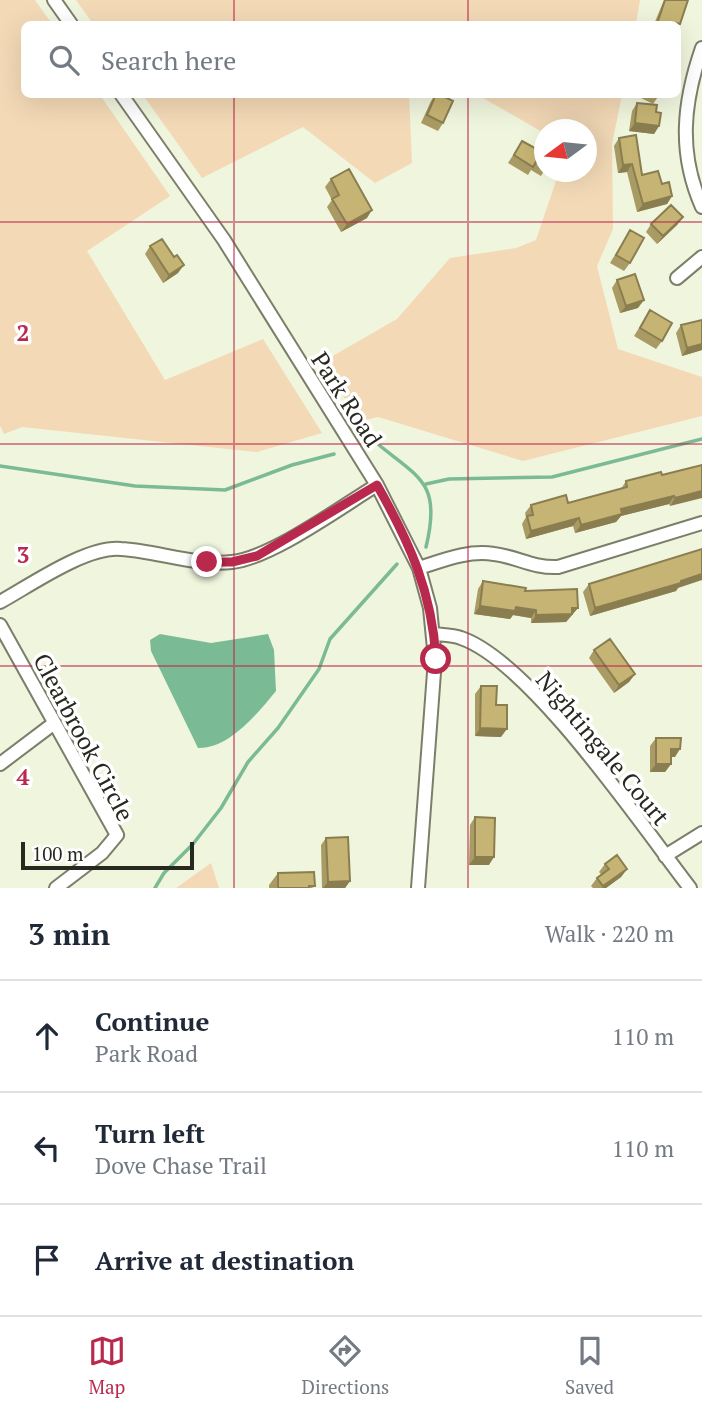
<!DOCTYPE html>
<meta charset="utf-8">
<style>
body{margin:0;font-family:"PT Serif",serif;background:#f2f2f3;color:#1f2937}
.compass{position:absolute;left:534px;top:119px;width:63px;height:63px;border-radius:50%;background:#fff;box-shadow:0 7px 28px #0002;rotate:255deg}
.scale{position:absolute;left:21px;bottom:18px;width:173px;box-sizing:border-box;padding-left:7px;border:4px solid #272920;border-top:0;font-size:19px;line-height:24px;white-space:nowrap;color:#272920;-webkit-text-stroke:5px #fff;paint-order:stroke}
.stop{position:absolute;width:21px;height:21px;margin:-16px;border:5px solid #b9294d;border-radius:50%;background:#fff}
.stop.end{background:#b9294d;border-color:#fff;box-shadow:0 2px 7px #0008}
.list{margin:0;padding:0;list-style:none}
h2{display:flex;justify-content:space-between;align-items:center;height:91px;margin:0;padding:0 28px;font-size:30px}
h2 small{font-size:23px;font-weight:400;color:#747a83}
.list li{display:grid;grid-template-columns:46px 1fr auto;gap:21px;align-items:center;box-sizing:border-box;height:112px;padding:0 28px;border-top:2px solid #e0e1e3}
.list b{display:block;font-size:26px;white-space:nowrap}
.list p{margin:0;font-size:23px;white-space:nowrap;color:#747a83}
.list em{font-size:23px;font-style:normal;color:#747a83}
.icon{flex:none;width:38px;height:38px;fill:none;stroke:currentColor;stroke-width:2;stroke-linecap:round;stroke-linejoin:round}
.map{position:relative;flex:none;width:702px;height:888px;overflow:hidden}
.search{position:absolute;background:#fff;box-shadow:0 7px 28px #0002;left:21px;right:21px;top:21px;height:77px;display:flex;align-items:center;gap:18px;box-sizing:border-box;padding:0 24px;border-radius:10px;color:#747a83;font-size:26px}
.sheet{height:427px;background:#fff}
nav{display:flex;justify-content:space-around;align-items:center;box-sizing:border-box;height:98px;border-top:2px solid #e0e1e3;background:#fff;font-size:19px;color:#747a83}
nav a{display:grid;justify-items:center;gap:4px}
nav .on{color:#b9294d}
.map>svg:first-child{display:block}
.green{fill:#f3d9b6}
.water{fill:#7abb95}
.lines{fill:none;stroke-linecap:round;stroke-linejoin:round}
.stream{stroke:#7abb95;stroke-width:3.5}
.minor-casing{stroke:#7b7f6a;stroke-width:16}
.minor{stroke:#fff;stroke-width:12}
.wall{fill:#a99b63}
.shaded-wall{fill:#8a7e50}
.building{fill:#c5b473;stroke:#8a7e50;stroke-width:2}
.route{stroke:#b9294d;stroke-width:9}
.grid{fill:none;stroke:#b9294d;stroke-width:2;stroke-opacity:0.55}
.labels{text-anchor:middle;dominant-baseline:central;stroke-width:7;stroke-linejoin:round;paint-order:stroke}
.street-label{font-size:24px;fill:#272920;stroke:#fff}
.grid-label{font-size:23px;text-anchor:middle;font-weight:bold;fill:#b9294d;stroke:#fff;stroke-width:7;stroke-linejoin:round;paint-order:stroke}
</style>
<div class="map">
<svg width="702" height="888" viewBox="0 0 702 888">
<rect width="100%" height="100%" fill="#f0f5dd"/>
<path class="green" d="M 0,0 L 35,0 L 52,24 L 24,24 L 24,94 L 100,95 L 170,196 L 87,251 L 165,380 L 263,339 L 322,433 L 257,452 L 22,427 L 4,434 L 0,426 Z
M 76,0 L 640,0 L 636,24 L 93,24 Z
M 143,95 L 409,95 L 412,163 L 375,183 L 303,127 L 202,178 Z
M 478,95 L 622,95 L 612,144 L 613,229 L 597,266 L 618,349 L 702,377 L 702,416 L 523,461 L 378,417 L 358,422 L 324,361 L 397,319 L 450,258 L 516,248 L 536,240 L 559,172 L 586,172 L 586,130 L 544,130 L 544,133 Z
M 211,863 L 219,888 L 176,888 Z"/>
<path class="water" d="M 160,634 L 211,643 L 268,634 L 274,650 L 276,691 C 257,714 229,749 198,748 L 151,651 L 150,640 Z"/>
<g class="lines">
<path class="stream" d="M 363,444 L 374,441 C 419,478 442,482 426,547
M 0,466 L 135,486 L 225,490 L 292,465 L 334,454
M 426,484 L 449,479 L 552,477 L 702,439
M 155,888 L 164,873 L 193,844 L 221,808 L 248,762 L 278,728 L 319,669 L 330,639 L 397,564"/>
<g class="minor-casing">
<path id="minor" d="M 54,0 L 71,24
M 702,48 C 683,103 678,153 702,207
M 121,94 L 224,240 L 377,485 L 419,568 L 430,608 L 435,659 L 418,888
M 677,278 L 702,257
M 419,568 C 444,560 468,550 494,554 C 518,557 532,568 558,567 L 702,523
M 0,602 C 31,585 86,546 121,549 C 157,551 195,566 232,562 C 271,558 341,507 377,485
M 0,625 L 117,835 L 102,853 L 56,888
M 434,634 C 443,635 453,635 461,638 C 531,662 642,826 690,888
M 0,764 L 53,724
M 665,856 L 702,833"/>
</g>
<use href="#minor" class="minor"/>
</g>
<path class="wall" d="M 664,0 L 688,0 L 677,24 L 654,24 Z
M 436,94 L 443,123 L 438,131 L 421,123 L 431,101 Z
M 633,94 L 660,94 L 653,104 Z
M 637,103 L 656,112 L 659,126 L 654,134 L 629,131 L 632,111 Z
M 619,138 L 642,175 L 662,184 L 672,196 L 667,204 L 637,212 L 627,172 L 618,173 L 614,146 Z
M 522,141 L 544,153 L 544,171 L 541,176 L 531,170 L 528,175 L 508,163 Z
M 331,179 L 367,218 L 341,232 L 327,207 L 332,200 L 325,187 Z
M 683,217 L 677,225 L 657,244 L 646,232 L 651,224 Z
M 630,230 L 630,263 L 624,271 L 610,263 Z
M 150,246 L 178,273 L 163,283 L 145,254 Z
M 617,280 L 638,308 L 620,313 L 612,288 Z
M 650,310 L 662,341 L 656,349 L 634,336 Z
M 681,325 L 702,350 L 682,356 L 676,333 Z
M 702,465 L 670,506 L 669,504 L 621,516 L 616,522 L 575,533 L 573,526 L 526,539 L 522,524 L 526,517 L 525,513 L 531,505 L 568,503 L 621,489 L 626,481 L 662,475 Z
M 483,581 L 525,591 L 578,608 L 566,622 L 531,623 L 531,618 L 513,615 L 510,619 L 474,614 L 478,589 Z
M 589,584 L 678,588 L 676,591 L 590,616 L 583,592 Z
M 594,650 L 635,674 L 629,682 L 614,693 L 589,658 Z
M 481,686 L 496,705 L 501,737 L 475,736 L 475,694 Z
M 656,738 L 675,757 L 671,757 L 671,764 L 665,772 L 650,772 L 650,746 Z
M 475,817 L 489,865 L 469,865 L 470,825 Z
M 326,838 L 350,881 L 345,888 L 322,888 L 321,845 Z
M 605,864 L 627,869 L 621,877 L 606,888 L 593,888 L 591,886 L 597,878 L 602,875 L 599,872 Z
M 278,873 L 314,888 L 269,888 L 269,885 Z"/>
<path class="shaded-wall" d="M 635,123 L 659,126 L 654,134 L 629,131 Z
M 632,164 L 627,172 L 618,173 L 623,165 Z
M 672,196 L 667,204 L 637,212 L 643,204 Z
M 372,210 L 367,218 L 341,232 L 347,224 Z
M 683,217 L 677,225 L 657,244 L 663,236 Z
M 184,265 L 178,273 L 163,283 L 169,275 Z
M 644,300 L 638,308 L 620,313 L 626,306 Z
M 702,344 L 702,350 L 682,356 L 687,348 Z
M 702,491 L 702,498 L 670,506 L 675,498 Z
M 674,496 L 669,504 L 621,516 L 616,522 L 575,533 L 581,525 L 621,509 Z
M 579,518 L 573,526 L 526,539 L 531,531 Z
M 702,574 L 702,580 L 678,588 L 676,591 L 590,616 L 595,608 Z
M 480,606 L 516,607 L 536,610 L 531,618 L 513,615 L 510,619 L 474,614 Z
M 572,608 L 578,608 L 566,622 L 531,623 L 536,615 Z
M 635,674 L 629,682 L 614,693 L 619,685 Z
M 480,728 L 507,729 L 501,737 L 475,736 Z
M 671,749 L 680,749 L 675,757 L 666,757 Z
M 656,764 L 671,764 L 665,772 L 650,772 Z
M 475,857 L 494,857 L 489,865 L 469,865 Z
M 627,869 L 621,877 L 606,888 L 602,888 Z
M 350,881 L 345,888 L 323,888 L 328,882 Z"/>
<path class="building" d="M 665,0 L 688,0 L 680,24 L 676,23 L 675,24 L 657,24 Z
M 436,94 L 439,94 L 453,101 L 443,123 L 427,115 Z
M 637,103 L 657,105 L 656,112 L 661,113 L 659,126 L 635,123 Z
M 636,135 L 642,175 L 658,171 L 662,184 L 669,182 L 672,196 L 643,204 L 632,164 L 623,165 L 619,138 Z
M 522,141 L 544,153 L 544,167 L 536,162 L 533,167 L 514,155 Z
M 349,169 L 372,210 L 347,224 L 332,199 L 339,195 L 331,179 Z
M 671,205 L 683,217 L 663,236 L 651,224 Z
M 630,230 L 644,238 L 630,263 L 616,255 Z
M 162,239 L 174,257 L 177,255 L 184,265 L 169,275 L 150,246 Z
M 635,274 L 644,300 L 626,306 L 617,280 Z
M 650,310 L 672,323 L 662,341 L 640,328 Z
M 702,320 L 702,344 L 687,348 L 681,325 Z
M 702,465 L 702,491 L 675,498 L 674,496 L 621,509 L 622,514 L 581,525 L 579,518 L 531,531 L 527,516 L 533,515 L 531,505 L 566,495 L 568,503 L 627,487 L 626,481 L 661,472 L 662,475 Z
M 702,549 L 702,574 L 681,581 L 681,583 L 595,608 L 589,584 Z
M 483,581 L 526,588 L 525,591 L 577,589 L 578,608 L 572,608 L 572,614 L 536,615 L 536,610 L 516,607 L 515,611 L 480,606 Z
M 610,639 L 635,674 L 619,685 L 594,650 Z
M 481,686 L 497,686 L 496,705 L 507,705 L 507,729 L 480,728 Z
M 656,738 L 681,738 L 680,749 L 671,749 L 671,764 L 656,764 Z
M 475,817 L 495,818 L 494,857 L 475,857 Z
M 348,837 L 350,881 L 328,882 L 326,838 Z
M 617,855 L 627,869 L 603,886 L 597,878 L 609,869 L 605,864 Z
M 314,872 L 315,886 L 309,886 L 309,888 L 278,888 L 278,873 Z"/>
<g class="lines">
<path class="route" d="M 207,562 L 232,562 L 257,556 L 377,485 C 410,543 432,592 436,659"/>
</g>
<path class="grid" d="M 234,0 L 234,24M 468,0 L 468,24M 234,94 L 234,888M 468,94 L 468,888M 0,222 L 702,222M 0,444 L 702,444M 0,666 L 702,666"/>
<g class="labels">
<g class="street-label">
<text transform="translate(347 399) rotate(57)">Park Road</text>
<text transform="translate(84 737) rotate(62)">Clearbrook Circle</text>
<text transform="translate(603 748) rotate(50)">Nightingale Court</text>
</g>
</g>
<g class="grid-label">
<text x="23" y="341">2</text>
<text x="23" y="563">3</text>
<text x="23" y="785">4</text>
</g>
</svg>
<svg class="compass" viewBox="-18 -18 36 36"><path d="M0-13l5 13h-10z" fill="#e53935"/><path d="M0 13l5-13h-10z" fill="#747a83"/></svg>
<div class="scale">100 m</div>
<div class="stop" style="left:436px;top:659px"></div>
<div class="stop end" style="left:207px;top:562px"></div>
<div class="search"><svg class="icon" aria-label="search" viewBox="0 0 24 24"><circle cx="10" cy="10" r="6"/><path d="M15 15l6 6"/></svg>Search here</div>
</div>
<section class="sheet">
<h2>3 min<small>Walk · 220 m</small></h2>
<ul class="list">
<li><svg class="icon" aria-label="ahead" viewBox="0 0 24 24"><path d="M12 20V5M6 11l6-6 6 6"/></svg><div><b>Continue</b><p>Park Road</p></div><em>110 m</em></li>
<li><svg class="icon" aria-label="left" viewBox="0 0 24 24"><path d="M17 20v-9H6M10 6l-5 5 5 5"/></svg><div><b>Turn left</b><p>Dove Chase Trail</p></div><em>110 m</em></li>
<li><svg class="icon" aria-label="arrive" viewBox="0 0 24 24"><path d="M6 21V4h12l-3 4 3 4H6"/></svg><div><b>Arrive at destination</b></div></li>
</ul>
</section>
<nav>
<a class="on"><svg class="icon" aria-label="map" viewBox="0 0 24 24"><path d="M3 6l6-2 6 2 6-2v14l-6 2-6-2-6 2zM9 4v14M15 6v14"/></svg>Map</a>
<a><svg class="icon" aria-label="directions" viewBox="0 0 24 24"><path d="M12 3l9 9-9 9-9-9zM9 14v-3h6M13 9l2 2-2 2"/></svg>Directions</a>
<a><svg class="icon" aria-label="saved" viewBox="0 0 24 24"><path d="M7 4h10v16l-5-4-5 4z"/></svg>Saved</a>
</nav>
